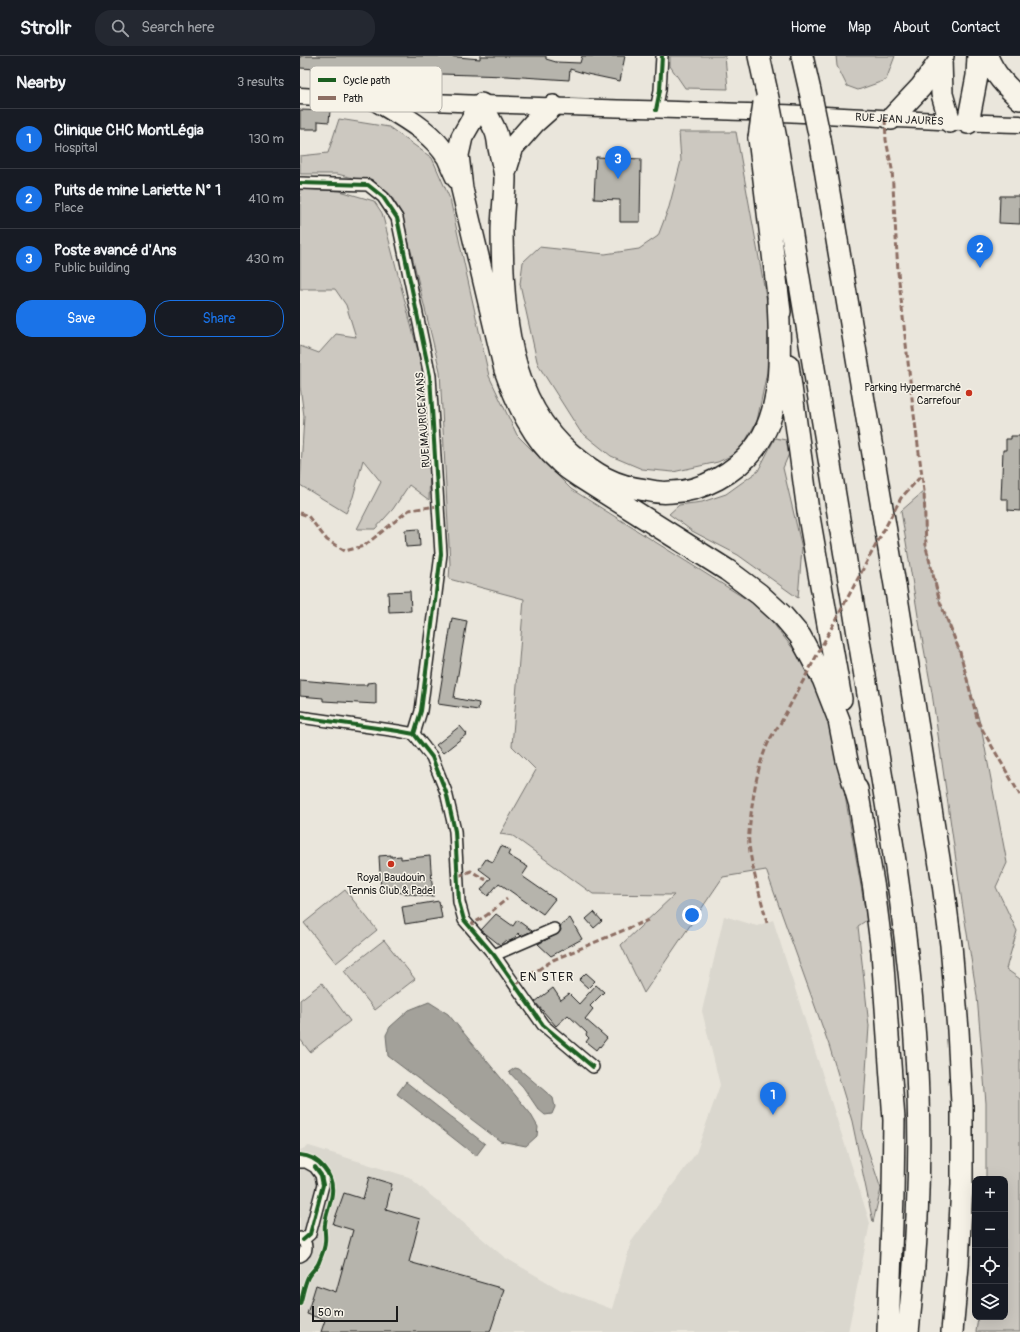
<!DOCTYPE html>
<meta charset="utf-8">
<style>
body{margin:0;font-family:Pangolin,sans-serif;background:#242831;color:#f1f3f6}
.controls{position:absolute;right:12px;bottom:12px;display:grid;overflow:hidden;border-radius:8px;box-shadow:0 4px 16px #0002}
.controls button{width:36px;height:36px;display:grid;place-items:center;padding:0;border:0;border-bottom:1px solid #363941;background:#171b24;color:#f1f3f6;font:20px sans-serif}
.scale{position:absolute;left:12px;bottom:10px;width:86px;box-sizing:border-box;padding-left:4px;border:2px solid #1c1c1c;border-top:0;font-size:11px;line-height:14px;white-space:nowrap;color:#1c1c1c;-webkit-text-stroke:3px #f7f3e8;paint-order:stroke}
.you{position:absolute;left:392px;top:859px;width:14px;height:14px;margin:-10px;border:3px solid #fff;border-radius:50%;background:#1a73e8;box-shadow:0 0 0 6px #1a73e833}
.badge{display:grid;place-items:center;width:26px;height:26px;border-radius:50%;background:#1a73e8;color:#fff;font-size:13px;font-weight:700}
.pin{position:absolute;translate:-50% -33px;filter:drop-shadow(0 1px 2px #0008)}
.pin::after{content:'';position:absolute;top:21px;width:14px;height:12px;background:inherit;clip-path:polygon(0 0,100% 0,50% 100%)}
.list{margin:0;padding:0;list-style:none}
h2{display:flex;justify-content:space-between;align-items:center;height:52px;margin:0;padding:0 16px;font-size:17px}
h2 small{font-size:13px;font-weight:400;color:#9ea1a6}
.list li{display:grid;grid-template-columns:26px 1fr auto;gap:12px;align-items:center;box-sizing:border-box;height:60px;padding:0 16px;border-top:1px solid #363941}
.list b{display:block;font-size:15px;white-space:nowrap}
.list p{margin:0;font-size:13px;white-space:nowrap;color:#9ea1a6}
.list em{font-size:13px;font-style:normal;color:#9ea1a6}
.actions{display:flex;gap:8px;padding:12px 16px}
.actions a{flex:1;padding:9px 0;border:1px solid #1a73e8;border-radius:16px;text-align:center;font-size:14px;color:#1a73e8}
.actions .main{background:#1a73e8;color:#fff}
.icon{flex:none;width:22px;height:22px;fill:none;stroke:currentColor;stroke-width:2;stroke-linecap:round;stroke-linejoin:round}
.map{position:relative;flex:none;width:720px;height:1276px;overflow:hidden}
header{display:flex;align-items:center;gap:24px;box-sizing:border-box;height:56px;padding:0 20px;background:#171b24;border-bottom:1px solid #363941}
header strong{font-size:19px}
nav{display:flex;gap:22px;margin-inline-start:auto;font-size:14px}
.search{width:280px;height:36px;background:#242831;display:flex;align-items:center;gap:10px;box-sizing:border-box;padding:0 14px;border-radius:16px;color:#9ea1a6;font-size:15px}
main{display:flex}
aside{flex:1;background:#171b24}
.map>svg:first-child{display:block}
.built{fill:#dad7ce}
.green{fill:#ccc8c0;stroke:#74726e}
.water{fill:#a3a19a;stroke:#6d6c68}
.building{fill:#b6b4ac;stroke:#1c1c1c}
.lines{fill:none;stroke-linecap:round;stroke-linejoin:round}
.street-casing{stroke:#1c1c1c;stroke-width:14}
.secondary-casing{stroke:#1c1c1c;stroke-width:19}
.highway-casing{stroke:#1c1c1c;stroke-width:24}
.street{stroke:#f7f3e8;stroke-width:11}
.secondary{stroke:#f7f3e8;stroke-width:16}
.highway{stroke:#f7f3e8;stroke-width:21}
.highway-bridge-casing{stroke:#1c1c1c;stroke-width:24;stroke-linecap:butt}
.highway-bridge{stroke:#f7f3e8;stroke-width:21}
.quiet{stroke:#8d6e63;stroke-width:3;stroke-dasharray:6 3;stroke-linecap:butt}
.cycleway-casing{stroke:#f7f3e8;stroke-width:6}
.cycleway{stroke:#1b5e20;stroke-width:4}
.poi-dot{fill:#c8321e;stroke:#f7f3e8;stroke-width:1.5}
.labels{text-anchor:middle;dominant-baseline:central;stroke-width:3;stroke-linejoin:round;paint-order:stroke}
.street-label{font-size:11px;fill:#1c1c1c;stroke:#f7f3e8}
.poi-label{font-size:11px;fill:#1c1c1c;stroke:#f7f3e8;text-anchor:end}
.quarter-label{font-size:13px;letter-spacing:1px;fill:#1c1c1c;stroke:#f7f3e8}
.key{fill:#f7f3e8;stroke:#b5b2ab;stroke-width:1}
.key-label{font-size:11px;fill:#1c1c1c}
</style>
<header>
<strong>Strollr</strong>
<div class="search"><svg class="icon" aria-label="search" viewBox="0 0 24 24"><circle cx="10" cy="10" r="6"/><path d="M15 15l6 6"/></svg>Search here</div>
<nav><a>Home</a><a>Map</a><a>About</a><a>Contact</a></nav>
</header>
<main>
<aside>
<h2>Nearby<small>3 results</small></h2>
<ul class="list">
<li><span class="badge">1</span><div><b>Clinique CHC MontLégia</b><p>Hospital</p></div><em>130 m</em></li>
<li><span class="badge">2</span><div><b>Puits de mine Lariette N° 1</b><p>Place</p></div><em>410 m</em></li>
<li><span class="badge">3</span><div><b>Poste avancé d'Ans</b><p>Public building</p></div><em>430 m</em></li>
</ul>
<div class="actions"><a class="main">Save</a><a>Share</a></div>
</aside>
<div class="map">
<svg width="720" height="1276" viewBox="0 0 720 1276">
<rect width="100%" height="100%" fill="#eae6dc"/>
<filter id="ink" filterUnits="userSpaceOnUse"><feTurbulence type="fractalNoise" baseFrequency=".025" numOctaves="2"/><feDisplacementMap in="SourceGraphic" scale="8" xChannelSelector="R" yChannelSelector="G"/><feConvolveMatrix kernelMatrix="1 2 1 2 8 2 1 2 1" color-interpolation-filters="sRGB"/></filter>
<g filter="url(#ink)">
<path class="built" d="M 424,860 L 457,870 L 473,864 L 570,1167 L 548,1276 L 0,1276 L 0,1094 L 9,1090 L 109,1121 L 204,1201 L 261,1234 L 312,1253 L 331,1186 L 396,1097 L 420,1029 L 402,955 Z"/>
<path class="green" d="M 370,0 L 425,0 L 428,33 L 385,32 L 370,10 Z
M 536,0 L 595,0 L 586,24 L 558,34 L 547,30 L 537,10 Z
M 39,63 L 89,71 L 132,102 L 150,143 L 189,320 L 217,379 L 271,433 L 462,553 L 505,608 L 533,672 L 567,864 L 558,870 L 569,970 L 562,1076 L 581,1133 L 573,1166 L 552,1065 L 529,989 L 466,814 L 423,821 L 344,937 L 321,889 L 374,839 L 293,838 L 213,780 L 200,778 L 236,714 L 212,690 L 224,543 L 149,523 L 150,508 L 140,315 L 102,158 L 90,138 L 70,126 L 37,118 L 0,118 L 0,100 L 28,97 Z
M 379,76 L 436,76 L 469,257 L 467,316 L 457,365 L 439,396 L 418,406 L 373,416 L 342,413 L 311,400 L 280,375 L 240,312 L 237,305 L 220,228 L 223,206 L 239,191 L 305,198 L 339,193 L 358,180 L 369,151 L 381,105 Z
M 0,133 L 40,135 L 74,145 L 82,157 L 123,315 L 124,373 L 130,407 L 129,444 L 109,429 L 93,453 L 75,473 L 57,473 L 81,426 L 63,404 L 53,441 L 46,457 L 0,429 L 4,360 L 0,330 L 0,290 L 19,297 L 36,278 L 56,281 L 46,249 L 35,233 L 0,233 Z
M 475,382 L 486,384 L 491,393 L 483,412 L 502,492 L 498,542 L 438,499 L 392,475 L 369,458 L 379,449 L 402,446 L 426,438 L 458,415 Z
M 624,435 L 626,491 L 640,546 L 660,596 L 681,671 L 707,807 L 696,831 L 717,875 L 706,913 L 720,923 L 720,1276 L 676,1276 L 678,1261 L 705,1261 L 705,1123 L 686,1123 L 686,1047 L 677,940 L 662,846 L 632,637 L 618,560 L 601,455 Z
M 45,834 L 77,874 L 36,907 L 4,867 Z
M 84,884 L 115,923 L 75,954 L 44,915 Z
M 22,927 L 50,965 L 10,996 L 0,983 L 0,944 Z"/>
<path class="water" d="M 129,946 L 148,958 L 230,1057 L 238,1071 L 237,1080 L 226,1090 L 200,1085 L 88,1000 L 86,979 L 90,971 L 109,954 Z
M 215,1012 L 219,1013 L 253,1042 L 255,1051 L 252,1058 L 245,1059 L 238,1053 L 223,1031 L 209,1016 Z
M 106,1026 L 185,1088 L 176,1100 L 97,1038 Z"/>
<path class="building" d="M 0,0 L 146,0 L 180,3 L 180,0 L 246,0 L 246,3 L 256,6 L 280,7 L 282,0 L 325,0 L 320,25 L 287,18 L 270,13 L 269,24 L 207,20 L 108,17 L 108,18 L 17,14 L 17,13 L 0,12 Z
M 0,54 L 30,55 L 29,66 L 18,65 L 18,73 L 0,73 Z
M 296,101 L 341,103 L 340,166 L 320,166 L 320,144 L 294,143 Z
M 700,140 L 720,140 L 720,168 L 699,167 Z
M 711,380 L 720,380 L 720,455 L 708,454 L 708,443 L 701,443 L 703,394 L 706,394 L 706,383 L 711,383 Z
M 119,473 L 120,490 L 106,491 L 105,474 Z
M 110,535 L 111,555 L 89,556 L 88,536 Z
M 152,562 L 167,565 L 154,642 L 179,647 L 178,654 L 138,648 Z
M 0,624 L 55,629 L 67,629 L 67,627 L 76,626 L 76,648 L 23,645 L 23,642 L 0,640 Z
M 160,670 L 167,678 L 143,697 L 136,689 Z
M 201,790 L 210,794 L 208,799 L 228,811 L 222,820 L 255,843 L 243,858 L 199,827 L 188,840 L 181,834 L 191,822 L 179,813 L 186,803 L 193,806 Z
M 91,799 L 91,801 L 101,800 L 101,803 L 130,800 L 133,841 L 81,834 L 79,800 Z
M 139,845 L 142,862 L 105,868 L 102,851 Z
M 294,856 L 302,865 L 294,872 L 286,863 Z
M 196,858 L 213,870 L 217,864 L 232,875 L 221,880 L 218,877 L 214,883 L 207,886 L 206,884 L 200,889 L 181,874 Z
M 270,862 L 282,883 L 251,900 L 238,888 L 259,877 L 261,874 L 260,870 Z
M 286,917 L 295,925 L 288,932 L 279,924 Z
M 296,929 L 304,936 L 290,950 L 293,953 L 285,963 L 307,982 L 300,991 L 299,990 L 296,994 L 286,986 L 289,982 L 286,979 L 287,977 L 268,959 L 256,970 L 235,946 L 253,932 L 261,944 L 269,938 L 279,948 Z
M 69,1121 L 92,1128 L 86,1153 L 120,1163 L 109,1206 L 204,1233 L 190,1276 L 21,1276 L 25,1264 L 7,1258 L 16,1229 L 36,1236 L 53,1174 L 33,1168 L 44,1137 L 63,1143 Z"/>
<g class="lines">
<g class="street-casing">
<path id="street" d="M 356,54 L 360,34 L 362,0
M 0,127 L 68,129 L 83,141 L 97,162 L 130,320 L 141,498 L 121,655 L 114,678
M 0,661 L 98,675 L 114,678 L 132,701 L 146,736 L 155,775 L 159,846 L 164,864 L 194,899 L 243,969 L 293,1011
M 194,899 L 254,873
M 0,1106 L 6,1106 L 15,1111 L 21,1119 L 23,1129 L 10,1178 L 3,1184
M 0,1182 C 8,1187 8,1196 0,1200"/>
</g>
<g class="secondary-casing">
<g id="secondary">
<path id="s1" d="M 0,40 C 159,49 318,52 478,57 C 558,60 639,66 720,68"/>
</g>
</g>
<g class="highway-casing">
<path id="highway" d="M 459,0 L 466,32
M 502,0 L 510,35
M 687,0 C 694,18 706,30 720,43
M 641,3 L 642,38 L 650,66
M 76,44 C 102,60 132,75 148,102 C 151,109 154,116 157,122
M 591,63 L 621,31 L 643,0
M 668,67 L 677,20 L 678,0
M 459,82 L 480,256
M 476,83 L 587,753 C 600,834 611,917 616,999 C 622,1091 618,1184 608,1276
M 520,83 L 595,529 L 643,828 L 651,889 L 658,974 L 662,1048 L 662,1128 L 658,1210 L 652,1276
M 205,117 L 213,91 L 234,67 L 253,50
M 478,243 C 480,290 485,354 454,393 C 436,416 401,436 372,436 C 363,437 354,436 346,434 C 313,430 295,418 271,398 C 207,345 203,254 202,177 C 202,158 205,140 205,121 C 204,112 201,102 199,92 C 198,86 198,80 195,74 C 191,65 186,57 181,48 L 162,81 L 158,99 L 162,133 L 205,314 C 217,348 233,382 260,406 C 266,412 273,416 280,421 L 427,514 L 459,538 L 483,560 L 500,580 L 523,623 L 539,664 L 547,705 L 559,746
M 488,309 L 508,455 L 541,643
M 557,733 L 574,833 L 582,896 L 594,1064 L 593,1139 L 588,1276"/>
</g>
<use href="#street" class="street"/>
<use href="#secondary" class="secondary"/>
<use href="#highway" class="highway"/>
<g class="highway-bridge-casing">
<path id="highway-bridge" d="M 466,32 L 476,83
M 510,35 L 520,83
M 459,82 L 464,47"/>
</g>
<use href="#highway-bridge" class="highway-bridge"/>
<path class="quiet" d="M 585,63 L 586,84 L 592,113 L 598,216 L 613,351 L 624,435 L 626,491 L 640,546 L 660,596 L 678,666 L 720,739
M 0,457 L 8,460 L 27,484 L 45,495 L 64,490 L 109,454 L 138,450
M 158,820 L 171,815 L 186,824
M 467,867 C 461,841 452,815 449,788 C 448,779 450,768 451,758 C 455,727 460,693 480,668 L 601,442 L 622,419
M 169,870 L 187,859 L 207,843
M 215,929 L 253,904 L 348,864"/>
<g class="cycleway-casing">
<path id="cycleway" d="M 356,54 L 360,34 L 362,0
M 0,127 L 68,129 L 83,141 L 97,162 L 130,320 L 141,498 L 121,655 L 114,678
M 0,661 L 98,675 L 114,678 L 132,701 L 146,736 L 155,775 L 159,846 L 164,864 L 194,899 L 243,969 L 293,1011
M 0,1099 C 19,1100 34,1119 32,1137 C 31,1148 26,1157 25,1168 C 24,1174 26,1180 25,1186 C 25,1193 21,1200 19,1206 C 17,1212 11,1215 8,1221 C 4,1229 3,1239 0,1248
M 3,1184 L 10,1178 L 23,1129 L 21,1119 L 15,1111"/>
</g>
<use href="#cycleway" class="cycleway"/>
</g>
</g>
<g class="poi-dot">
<circle cx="669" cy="337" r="4"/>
<circle cx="91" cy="808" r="4"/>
</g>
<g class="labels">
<g class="street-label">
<text stroke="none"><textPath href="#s1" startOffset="600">RUE JEAN JAURÈS</textPath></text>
<text transform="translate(123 364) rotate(-94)">RUE MAURICE YANS</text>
</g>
<g class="poi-label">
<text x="661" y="331">Parking Hypermarché<tspan x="661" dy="13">Carrefour</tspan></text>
<text x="91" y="821" text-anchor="middle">Royal Baudouin<tspan x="91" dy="13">Tennis Club &amp; Padel</tspan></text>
</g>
<g class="quarter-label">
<text x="247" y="921">EN STER</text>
</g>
</g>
<rect x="10" y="10" width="132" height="46" rx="6" class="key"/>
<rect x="18" y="22" width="18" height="4" fill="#1b5e20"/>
<rect x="18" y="40" width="18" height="4" fill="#8d6e63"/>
<g class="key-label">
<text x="43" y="28">Cycle path</text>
<text x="43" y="46">Path</text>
</g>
</svg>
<div class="controls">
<button>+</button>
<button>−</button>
<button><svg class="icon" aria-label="locate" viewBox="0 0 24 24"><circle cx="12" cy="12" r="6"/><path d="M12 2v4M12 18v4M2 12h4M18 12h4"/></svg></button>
<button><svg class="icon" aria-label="layers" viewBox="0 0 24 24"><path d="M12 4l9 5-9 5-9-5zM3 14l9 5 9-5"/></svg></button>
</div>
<div class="scale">50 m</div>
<div class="you"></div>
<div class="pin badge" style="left:473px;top:1059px">1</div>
<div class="pin badge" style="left:680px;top:212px">2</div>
<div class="pin badge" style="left:318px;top:123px">3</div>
</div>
</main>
